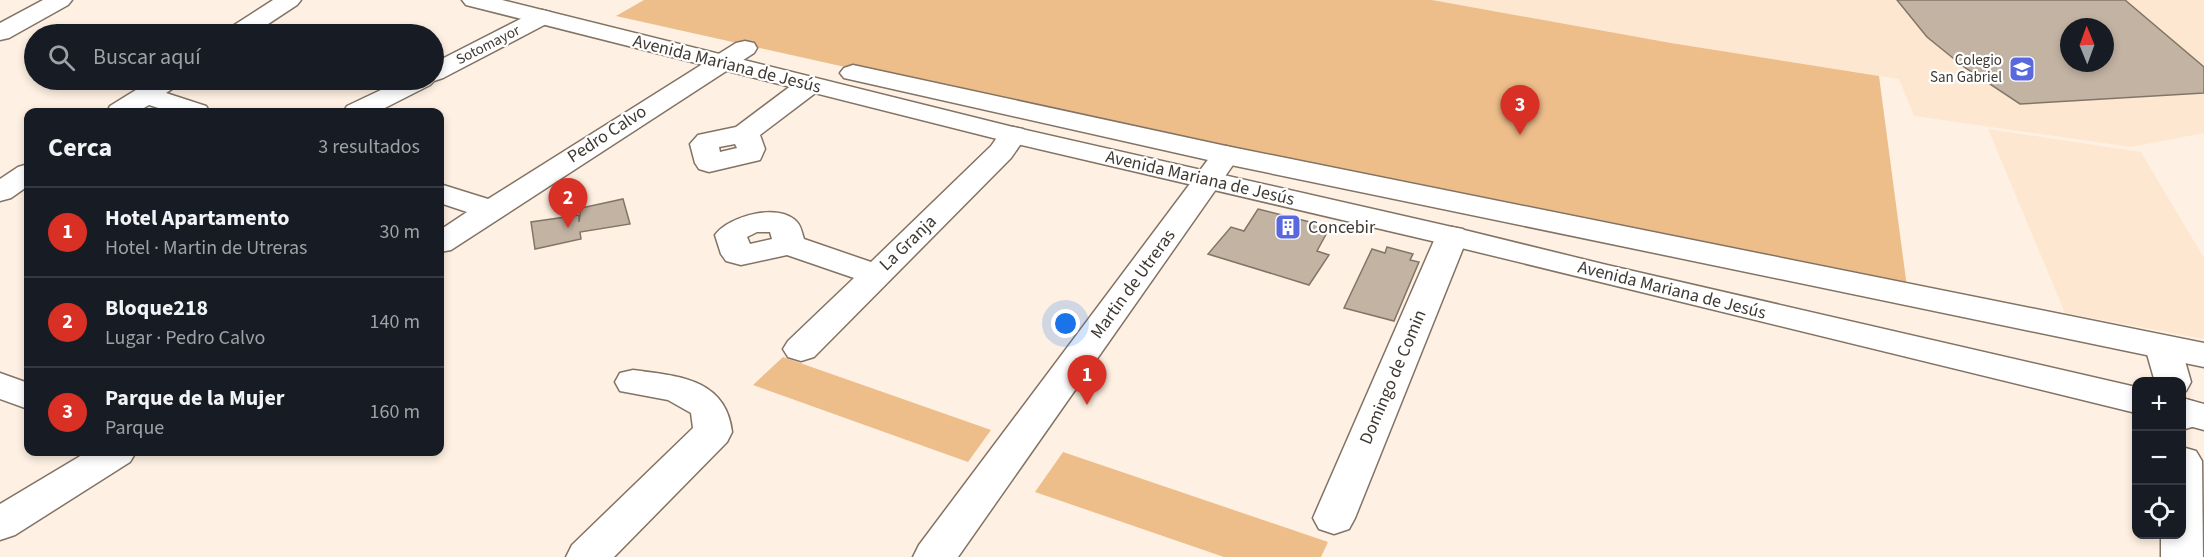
<!DOCTYPE html>
<html lang="es">
<meta charset="utf-8">
<style>
body{margin:0;font-family:"Source Sans 3",sans-serif;background:#20242c;color:#f1f3f6}
.controls{position:absolute;right:18px;bottom:18px;display:grid;overflow:hidden;border-radius:12px;box-shadow:0 3px 9px #0003}
.controls button{width:54px;height:54px;display:grid;place-items:center;padding:0;border:0;border-bottom:2px solid #363941;background:#171b24;color:#f1f3f6;font:30px sans-serif}
.compass{position:absolute;left:2060px;top:18px;width:54px;height:54px;border-radius:50%;background:#171b24;box-shadow:0 3px 9px #0003;rotate:359deg}
.you{position:absolute;left:1066px;top:324px;width:21px;height:21px;margin:-15px;border:4px solid #fff;border-radius:50%;background:#1a73e8;box-shadow:0 0 0 9px #1a73e833}
.badge{display:grid;place-items:center;width:39px;height:39px;border-radius:50%;background:#d93025;color:#fff;font-size:20px;font-weight:700}
.pin{position:absolute;translate:-50% -50px;filter:drop-shadow(0 2px 3px #0008)}
.pin::after{content:'';position:absolute;top:32px;width:21px;height:18px;background:inherit;clip-path:polygon(0 0,100% 0,50% 100%)}
.list{margin:0;padding:0;list-style:none}
h2{display:flex;justify-content:space-between;align-items:center;height:78px;margin:0;padding:0 24px;font-size:26px}
h2 small{font-size:20px;font-weight:400;color:#9ea1a6}
.list li{display:grid;grid-template-columns:39px 1fr auto;gap:18px;align-items:center;box-sizing:border-box;height:90px;padding:0 24px;border-top:2px solid #363941}
.list b{display:block;font-size:22px;white-space:nowrap}
.list p{margin:0;font-size:20px;white-space:nowrap;color:#9ea1a6}
.list em{font-size:20px;font-style:normal;color:#9ea1a6}
.icon{flex:none;width:33px;height:33px;fill:none;stroke:currentColor;stroke-width:2;stroke-linecap:round;stroke-linejoin:round}
.map{position:relative;flex:none;width:2204px;height:557px;overflow:hidden}
.search{position:absolute;background:#171b24;box-shadow:0 3px 9px #0003;left:24px;top:24px;width:420px;height:66px;display:flex;align-items:center;gap:15px;box-sizing:border-box;padding:0 21px;border-radius:33px;color:#9ea1a6;font-size:22px}
.panel{position:absolute;background:#171b24;box-shadow:0 3px 9px #0003;left:24px;top:108px;width:420px;height:348px;border-radius:12px}
.map>svg:first-child{display:block}
.built{fill:#fde7d1;fill-rule:evenodd}
.green{fill:#edbd8a}
.building{fill:#c3b3a3;stroke:#837566;stroke-width:1.5;fill-rule:evenodd}
.lines{fill:none;stroke-linecap:round;stroke-linejoin:round}
.minor-casing{stroke:#827364;stroke-width:3}
.major-casing{stroke:#827364;stroke-width:3}
.minor{fill:#fff;fill-rule:evenodd}
.major{fill:#fff;fill-rule:evenodd}
.labels{text-anchor:middle;dominant-baseline:central;stroke-width:4.5;stroke-linejoin:round;paint-order:stroke}
.far-street-label{font-size:15px;fill:#3f3932;stroke:#fff}
.far-poi-label{font-size:15px;fill:#3f3932;stroke:#fff;text-anchor:end}
.street-label{font-size:18px;fill:#3f3932;stroke:#fff}
.poi-label{font-size:18px;fill:#3f3932;stroke:#fff;text-anchor:start}
</style>
<div class="map">
<svg width="2204" height="557" viewBox="0 0 2204 557">
<rect width="100%" height="100%" fill="#fef1e3"/>
<path class="built" d="M 1432,0 L 2204,0 L 2204,133 L 2131,147 L 1914,116 L 1899,79 L 1671,43 ZM 2069,27 L 2105,27 L 2105,63 L 2069,63 Z
M 1988,129 L 2141,152 L 2204,258 L 2204,339 L 2065,313 Z"/>
<path class="green" d="M 644,0 L 1432,0 L 1671,43 L 1879,76 L 1908,295 L 1420,195 L 616,16 Z
M 783,357 L 991,430 L 968,462 L 753,385 Z
M 1063,452 L 1328,542 L 1321,557 L 1224,557 L 1035,492 Z"/>
<path class="building" d="M 1897,0 L 2125,0 L 2204,67 L 2204,93 L 2020,104 L 1964,67 L 1927,37 ZM 2069,27 L 2105,27 L 2105,63 L 2069,63 Z
M 623,199 L 630,224 L 580,232 L 581,239 L 535,249 L 531,222 L 579,215 L 579,222 L 581,208 Z
M 1258,209 L 1330,227 L 1317,251 L 1329,255 L 1309,285 L 1208,254 L 1231,227 L 1244,231 Z
M 1387,247 L 1413,254 L 1410,260 L 1419,262 L 1394,321 L 1344,308 L 1372,249 L 1385,253 Z"/>
<g class="lines">
<g class="minor-casing">
<path id="minor" d="M 43,0 L 72,0 L 68,5 L 9,38 L 0,40 L 0,23 Z
M 273,0 L 301,0 L 297,5 L 253,34 L 225,34 L 228,29 Z
M 542,10 L 550,12 L 554,17 L 550,22 L 443,78 L 434,81 L 430,85 L 377,112 L 343,112 L 347,106 L 402,80 L 434,80 L 434,63 L 534,12 Z
M 745,41 L 754,43 L 757,48 L 754,53 L 451,250 L 440,252 L 440,230 L 467,212 L 440,203 L 440,184 L 488,199 L 736,43 Z
M 809,77 L 818,79 L 822,85 L 818,91 L 760,135 L 765,149 L 760,160 L 709,172 L 699,169 L 695,163 L 690,144 L 698,135 L 736,127 L 800,79 ZM 735,144 L 737,148 L 720,152 L 719,147 Z
M 152,80 L 182,80 L 178,85 L 166,93 L 206,106 L 210,112 L 171,112 L 149,105 L 137,112 L 107,112 L 110,106 Z
M 1013,127 L 1023,129 L 1027,135 L 1011,158 L 814,357 L 801,361 L 788,357 L 783,349 L 788,341 L 854,278 L 787,255 L 741,265 L 726,261 L 721,254 L 715,235 C 729,216 779,202 797,222 C 801,226 802,233 804,239 L 871,262 L 991,146 L 1003,129 ZM 757,232 L 770,232 L 772,239 L 750,244 L 747,237 Z
M 1226,146 L 1236,149 L 1240,155 L 958,557 L 913,557 L 919,545 L 1216,149 Z
M 28,164 L 28,186 L 11,198 L 0,201 L 0,179 L 18,167 Z
M 1452,227 L 1463,229 L 1468,236 L 1355,518 L 1349,529 L 1334,534 L 1319,529 L 1313,518 L 1436,236 L 1441,229 Z
M 2163,336 L 2176,339 L 2181,347 L 2191,382 L 2186,391 L 2182,392 L 2182,382 L 2155,382 L 2145,347 L 2150,339 Z
M 633,370 C 677,376 726,378 732,432 L 727,442 L 614,557 L 566,557 L 572,545 L 693,428 L 691,413 L 668,400 L 620,391 L 615,382 L 620,373 Z
M 0,373 L 28,383 L 28,409 L 0,399 Z
M 2182,398 L 2195,402 C 2202,412 2202,416 2195,426 L 2182,430 Z
M 2182,447 L 2196,451 L 2202,461 L 2203,557 L 2161,557 L 2161,534 L 2182,534 Z
M 87,452 L 136,452 L 130,462 L 15,535 L 0,540 L 0,504 Z"/>
</g>
<g class="major-casing">
<path id="major" d="M 462,0 L 502,0 L 1013,127 L 1452,227 L 1607,265 L 2136,387 L 2136,413 L 1449,245 L 1013,143 L 466,5 Z
M 853,65 L 1226,146 L 2204,343 L 2204,367 L 1226,164 L 844,78 L 840,73 L 844,68 Z
M 2182,398 L 2204,404 L 2204,430 L 2182,424 Z"/>
</g>
<use href="#minor" class="minor"/>
<use href="#major" class="major"/>
</g>
<defs>
<g id="university-square" transform="scale(1.35)"><rect x="-9" y="-9" width="18" height="18" rx="4" fill="#5968df" stroke="#fff"/><path d="M0-5L7-2L0 1L-7-2ZM-4 1L0 2.5L4 1V4Q0 6-4 4Z" fill="#fff"/></g>
<g id="building-square" transform="scale(1.35)"><rect x="-9" y="-9" width="18" height="18" rx="4" fill="#5968df" stroke="#fff"/><path d="M-4-6H4V6H1V3H-1V6H-4ZM-2.5-4.3h1.7v1.8h-1.7ZM.8-4.3h1.7v1.8H.8ZM-2.5-1h1.7V.8h-1.7ZM.8-1h1.7V.8H.8Z" fill="#fff"/></g>
</defs>
<g fill-rule="evenodd">
<use href="#university-square" x="2022" y="69"/>
<use href="#building-square" x="1288" y="227"/>
</g>
<g class="labels">
<g class="far-street-label">
<text transform="translate(488 45) rotate(-27)">Sotomayor</text>
</g>
<g class="far-poi-label">
<text x="2002" y="60">Colegio<tspan x="2002" dy="17">San Gabriel</tspan></text>
</g>
<g class="street-label">
<text transform="translate(727 64) rotate(14)">Avenida Mariana de Jesús</text>
<text transform="translate(607 134) rotate(-33)">Pedro Calvo</text>
<text transform="translate(1200 178) rotate(13)">Avenida Mariana de Jesús</text>
<text transform="translate(908 243) rotate(-44)">La Granja</text>
<text transform="translate(1133 284) rotate(-54)">Martin de Utreras</text>
<text transform="translate(1672 290) rotate(14)">Avenida Mariana de Jesús</text>
<text transform="translate(1393 377) rotate(-67)">Domingo de Comin</text>
</g>
<g class="poi-label">
<text x="1308" y="227">Concebir</text>
</g>
</g>
</svg>
<div class="controls">
<button>+</button>
<button>−</button>
<button><svg class="icon" aria-label="locate" viewBox="0 0 24 24"><circle cx="12" cy="12" r="6"/><path d="M12 2v4M12 18v4M2 12h4M18 12h4"/></svg></button>
</div>
<svg class="compass" viewBox="-18 -18 36 36"><path d="M0-13l5 13h-10z" fill="#e53935"/><path d="M0 13l5-13h-10z" fill="#9ea1a6"/></svg>
<div class="you"></div>
<div class="pin badge" style="left:1087px;top:405px">1</div>
<div class="pin badge" style="left:568px;top:228px">2</div>
<div class="pin badge" style="left:1520px;top:135px">3</div>
<div class="search"><svg class="icon" aria-label="search" viewBox="0 0 24 24"><circle cx="10" cy="10" r="6"/><path d="M15 15l6 6"/></svg>Buscar aquí</div>
<section class="panel">
<h2>Cerca<small>3 resultados</small></h2>
<ul class="list">
<li><span class="badge">1</span><div><b>Hotel Apartamento</b><p>Hotel · Martin de Utreras</p></div><em>30 m</em></li>
<li><span class="badge">2</span><div><b>Bloque218</b><p>Lugar · Pedro Calvo</p></div><em>140 m</em></li>
<li><span class="badge">3</span><div><b>Parque de la Mujer</b><p>Parque</p></div><em>160 m</em></li>
</ul>
</section>
</div>
